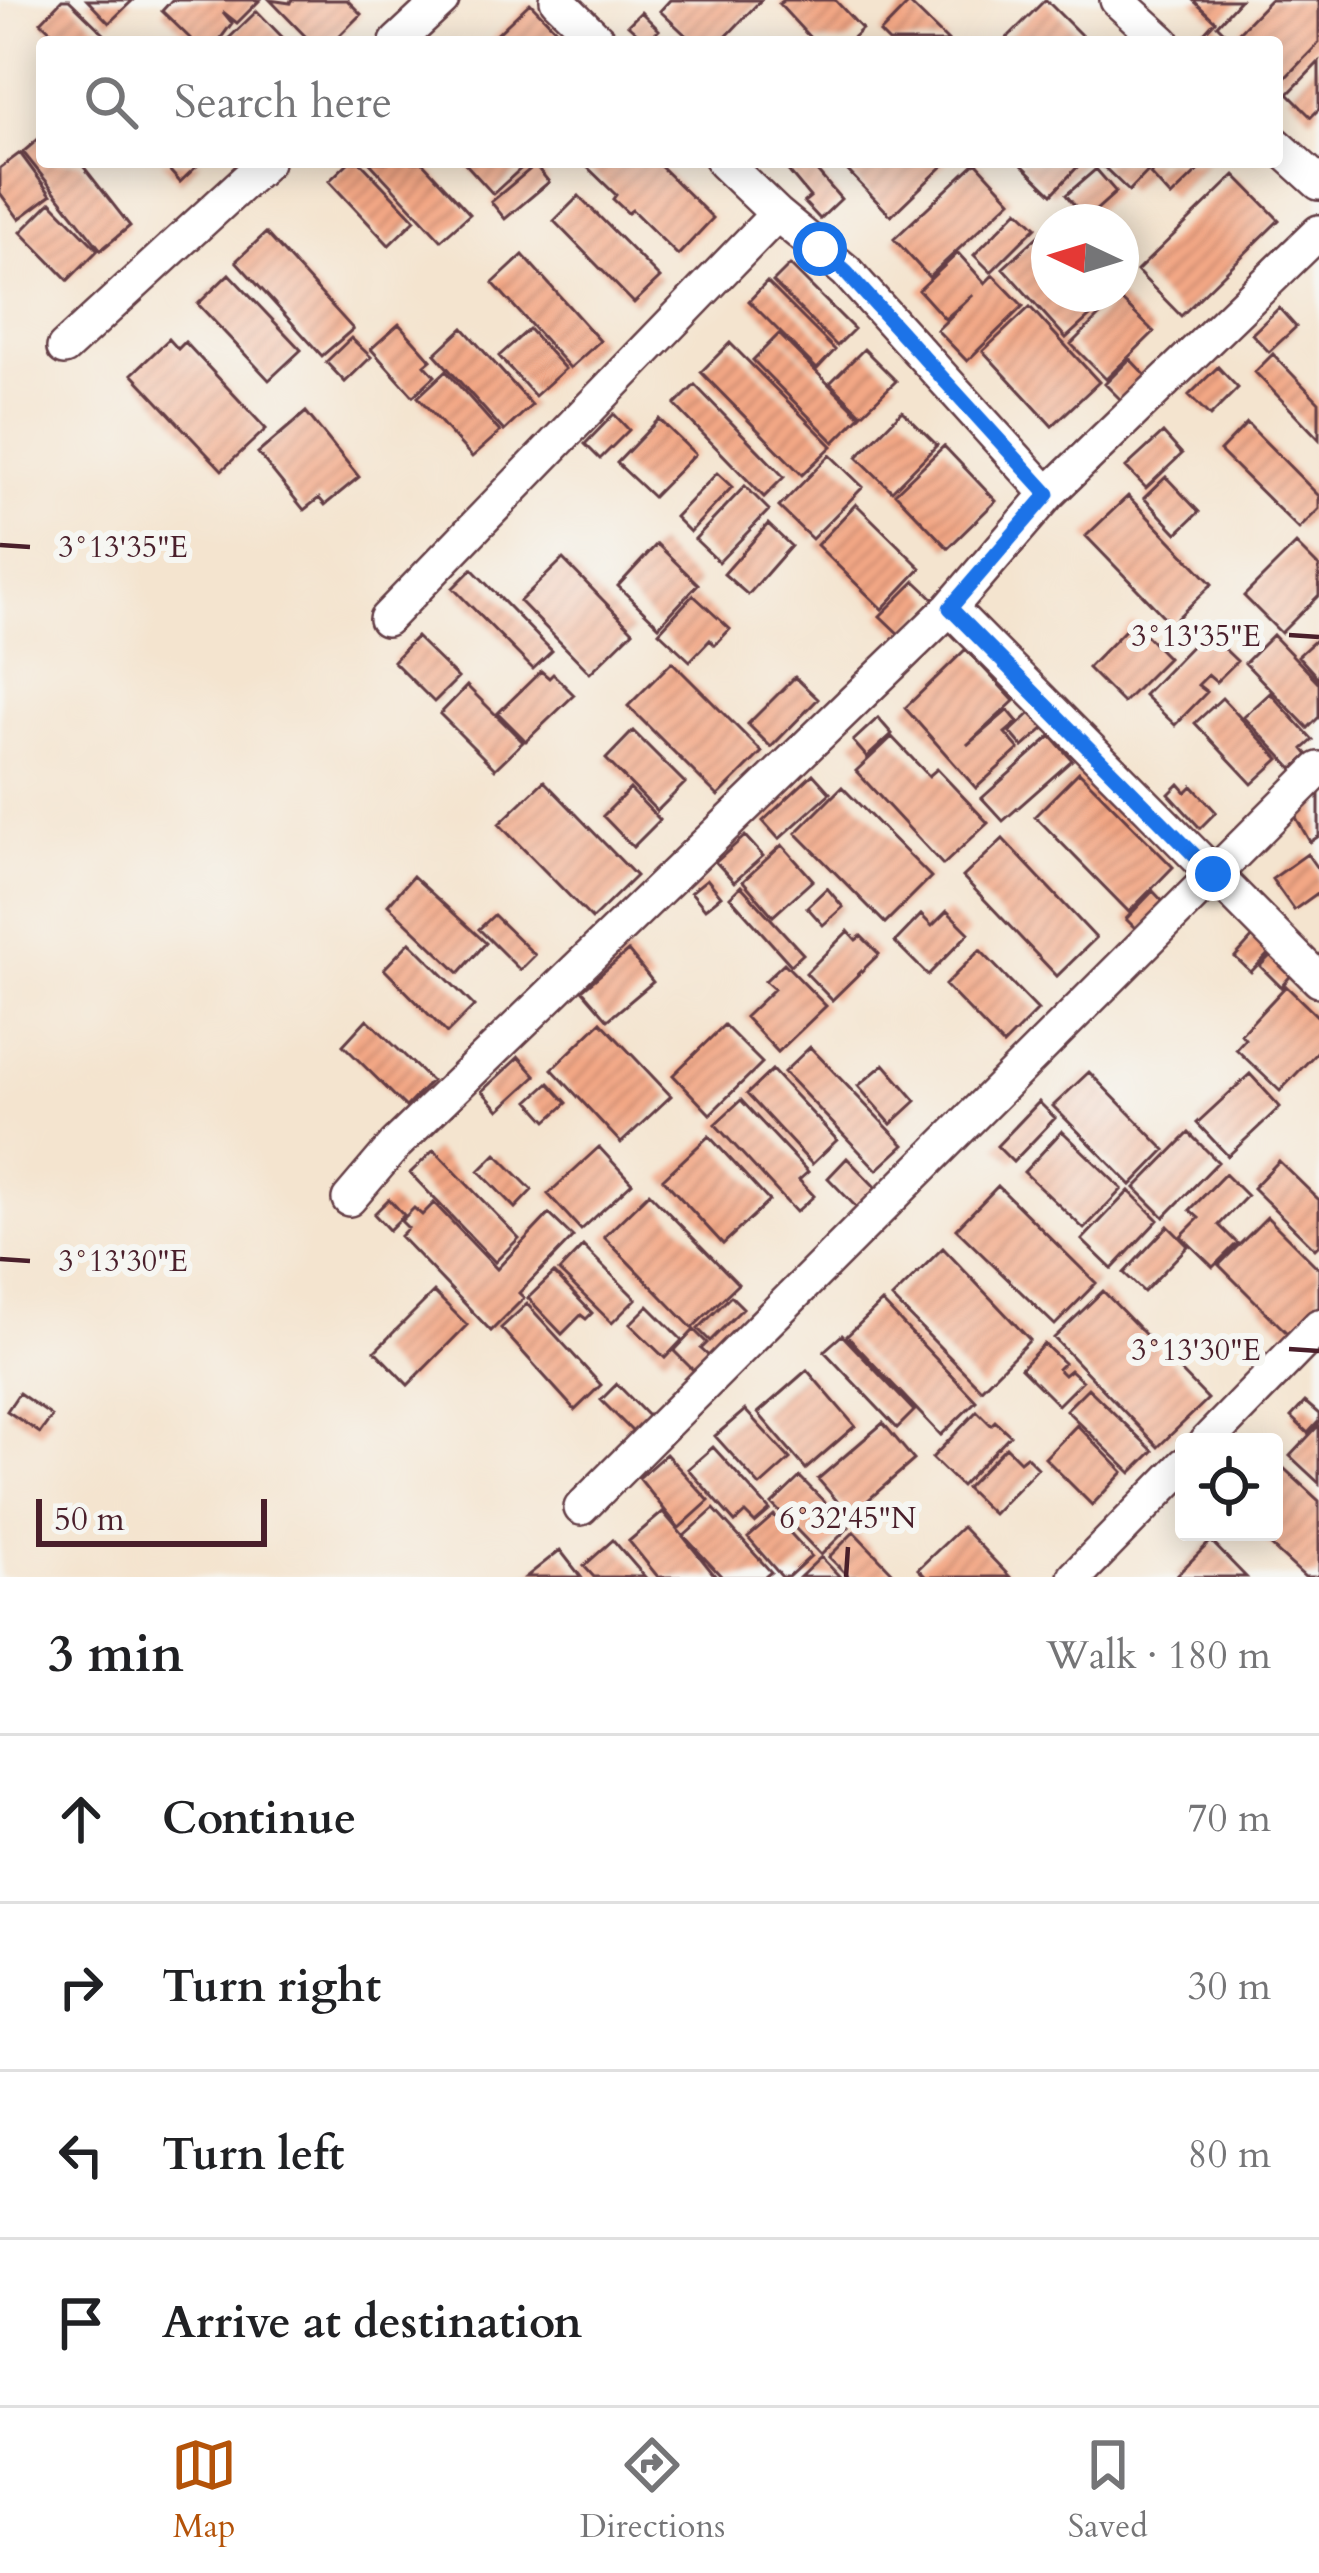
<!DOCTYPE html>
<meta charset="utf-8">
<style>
body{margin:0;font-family:Cardo,serif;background:#f2f2f2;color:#202124}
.controls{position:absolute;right:36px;bottom:36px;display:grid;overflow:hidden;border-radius:12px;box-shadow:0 6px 30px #0003}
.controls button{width:108px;height:108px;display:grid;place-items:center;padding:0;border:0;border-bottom:3px solid #e0e0e0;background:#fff;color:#202124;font:60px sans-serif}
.compass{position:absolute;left:1031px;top:204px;width:108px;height:108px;border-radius:50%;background:#fff;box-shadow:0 6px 30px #0003;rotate:274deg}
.scale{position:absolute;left:36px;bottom:30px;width:231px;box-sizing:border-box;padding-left:12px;border:6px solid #4a1f2b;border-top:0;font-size:33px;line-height:42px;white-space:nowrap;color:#4a1f2b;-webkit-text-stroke:9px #f6f6f2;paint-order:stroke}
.stop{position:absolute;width:36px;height:36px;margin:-27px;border:9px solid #1a73e8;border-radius:50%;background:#fff}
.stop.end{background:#1a73e8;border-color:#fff;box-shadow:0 3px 12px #0008}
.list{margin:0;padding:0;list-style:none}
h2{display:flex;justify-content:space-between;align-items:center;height:156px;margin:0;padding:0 48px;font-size:51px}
h2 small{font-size:39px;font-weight:400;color:#757577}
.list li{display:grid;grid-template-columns:78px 1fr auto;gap:36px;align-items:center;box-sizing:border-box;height:168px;padding:0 48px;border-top:3px solid #e0e0e0}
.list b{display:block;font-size:45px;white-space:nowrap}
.list em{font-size:39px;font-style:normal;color:#757577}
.icon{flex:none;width:66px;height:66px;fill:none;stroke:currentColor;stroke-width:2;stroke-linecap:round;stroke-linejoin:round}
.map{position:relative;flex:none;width:1319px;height:1577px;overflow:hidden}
.search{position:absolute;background:#fff;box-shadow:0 6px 30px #0003;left:36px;right:36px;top:36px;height:132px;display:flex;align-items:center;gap:30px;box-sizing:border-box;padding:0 42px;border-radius:12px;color:#757577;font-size:45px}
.sheet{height:828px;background:#fff}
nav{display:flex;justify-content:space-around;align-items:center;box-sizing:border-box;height:168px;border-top:3px solid #e0e0e0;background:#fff;font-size:33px;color:#757577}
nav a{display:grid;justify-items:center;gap:6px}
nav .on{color:#b45309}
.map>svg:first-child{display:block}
.building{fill:url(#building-hatch)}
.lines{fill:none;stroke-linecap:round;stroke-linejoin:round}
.minor-casing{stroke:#643d44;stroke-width:38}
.minor{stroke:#fff;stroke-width:33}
.route{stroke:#1a73e8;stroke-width:15}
.ticks{fill:none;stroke:#4a1f2b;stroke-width:4.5}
.ticks-label{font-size:30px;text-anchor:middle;fill:#4a1f2b;stroke:#f6f6f2;stroke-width:12;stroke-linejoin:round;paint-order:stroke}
</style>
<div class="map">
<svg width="1319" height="1577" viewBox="0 0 1319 1577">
<defs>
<pattern id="building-hatch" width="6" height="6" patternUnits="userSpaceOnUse" patternTransform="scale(3)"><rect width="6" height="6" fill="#f3a785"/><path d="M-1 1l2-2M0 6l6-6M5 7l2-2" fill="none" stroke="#c7876d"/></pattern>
</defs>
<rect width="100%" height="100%" fill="#f6f6f2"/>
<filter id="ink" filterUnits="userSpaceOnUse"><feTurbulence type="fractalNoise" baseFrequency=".00833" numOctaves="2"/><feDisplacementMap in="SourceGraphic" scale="24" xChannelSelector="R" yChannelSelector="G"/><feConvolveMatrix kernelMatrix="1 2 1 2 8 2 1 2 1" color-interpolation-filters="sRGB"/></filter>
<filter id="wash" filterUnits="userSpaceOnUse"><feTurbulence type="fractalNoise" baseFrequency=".004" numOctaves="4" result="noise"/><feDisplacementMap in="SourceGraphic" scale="48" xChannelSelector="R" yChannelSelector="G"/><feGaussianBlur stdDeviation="2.7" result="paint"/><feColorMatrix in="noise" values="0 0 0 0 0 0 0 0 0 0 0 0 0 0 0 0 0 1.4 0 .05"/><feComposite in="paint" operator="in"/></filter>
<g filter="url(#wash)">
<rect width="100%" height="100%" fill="#f4e4cf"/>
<g id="blocks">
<path class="building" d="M 62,0 L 69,0 L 106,36 L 100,42 L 62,42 L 41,22 Z
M 87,0 L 133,0 L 109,23 Z
M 172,0 L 260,0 L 237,23 L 223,12 L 232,23 L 218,42 L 194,42 L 162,11 Z
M 270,0 L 290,3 L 291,0 L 347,0 L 361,14 L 333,42 L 311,42 Z
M 670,0 L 761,0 L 721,42 L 693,42 L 660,11 Z
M 784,0 L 835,0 L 862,29 L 848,42 L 814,42 L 779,4 Z
M 1046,0 L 1088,42 L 1003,42 L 1045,0 Z
M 1193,0 L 1240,0 L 1217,25 L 1224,32 L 1214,42 L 1202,35 L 1215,21 Z
M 1270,0 L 1319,0 L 1319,43 L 1284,79 L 1277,72 L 1277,42 L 1247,42 L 1238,33 Z
M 530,3 L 568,42 L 489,42 Z
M 909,3 L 949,42 L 889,42 L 880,33 Z
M 257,11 L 287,42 L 225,42 Z
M 641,12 L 659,30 L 647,42 L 628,25 Z
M 1319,62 L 1319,109 L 1311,117 L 1288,94 Z
M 42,136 L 42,162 L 80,162 L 130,226 L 101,250 L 23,152 Z
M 20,153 L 51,195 L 19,219 L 0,193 L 0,168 Z
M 162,162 L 201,162 L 180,182 Z
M 349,162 L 360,162 L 415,220 L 389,245 L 329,181 Z
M 369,162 L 422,162 L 470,214 L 441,240 Z
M 464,162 L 528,162 L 493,194 Z
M 582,162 L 656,162 L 713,218 L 678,255 L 632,210 L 628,213 L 613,199 L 616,195 Z
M 791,162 L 809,162 L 841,199 L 820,219 L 804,202 L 810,197 L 785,167 Z
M 857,162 L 947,162 L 891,216 L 848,171 Z
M 976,162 L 1011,200 L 929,277 L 894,239 Z
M 1019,162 L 1082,162 L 1052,194 Z
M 1106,162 L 1157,162 L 1129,191 L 1103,166 Z
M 1163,162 L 1207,162 L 1171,197 L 1150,174 Z
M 535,165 L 549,182 L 505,219 L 491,202 Z
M 1096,169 L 1116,192 L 1086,219 L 1066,195 Z
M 1235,175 L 1279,220 L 1181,316 L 1137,271 Z
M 579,196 L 660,278 L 634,303 L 554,221 Z
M 51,202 L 98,250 L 68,280 L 21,232 Z
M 1018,210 L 1036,227 L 991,272 L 974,255 Z
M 1049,226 L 1049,294 L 1114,294 L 1066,338 L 1003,268 Z
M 266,233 L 353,329 L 322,356 L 236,261 Z
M 958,253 L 985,283 L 993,275 L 1023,306 L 967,361 L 937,330 L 973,295 L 945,319 L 919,290 Z
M 523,255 L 600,341 L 570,368 L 493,283 Z
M 790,265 L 854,329 L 837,346 L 773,282 Z
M 229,274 L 301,350 L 269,380 L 198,304 Z
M 767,282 L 835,350 L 817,369 L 749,301 Z
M 1118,297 L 1154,332 L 1106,379 L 1071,344 Z
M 1030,307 L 1099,382 L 1052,426 L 983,351 Z
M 1279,308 L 1296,327 L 1269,352 L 1252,334 Z
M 399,324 L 431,360 L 425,365 L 435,376 L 413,396 L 371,349 Z
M 463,328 L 532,405 L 504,431 L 435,354 Z
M 529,329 L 565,369 L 535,396 L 499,356 Z
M 779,334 L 860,416 L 834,442 L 753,360 Z
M 351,338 L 371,357 L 345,382 L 326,362 Z
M 169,339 L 178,349 L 185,342 L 266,429 L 222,470 L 132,374 Z
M 730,343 L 832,446 L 802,475 L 701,372 Z
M 864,349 L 896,381 L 862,414 L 830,383 Z
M 1273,354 L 1319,402 L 1319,439 L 1255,372 Z
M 1130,359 L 1147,377 L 1122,401 L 1105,384 Z
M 1218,367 L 1238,388 L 1210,416 L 1189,395 Z
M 446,371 L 500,432 L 472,457 L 418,397 Z
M 695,385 L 784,477 L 764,497 L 675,405 Z
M 902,411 L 937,445 L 892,491 L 857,457 Z
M 306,412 L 359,477 L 325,505 L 319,498 L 304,510 L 258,453 Z
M 614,414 L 629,430 L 600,459 L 585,444 Z
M 659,419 L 695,454 L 653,497 L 617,463 Z
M 1247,423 L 1319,496 L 1319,509 L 1299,529 L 1220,451 Z
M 1163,433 L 1182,454 L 1146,488 L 1126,467 Z
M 944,446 L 996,501 L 948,548 L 895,493 Z
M 830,455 L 863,487 L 812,539 L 779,507 Z
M 717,473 L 732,487 L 690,532 L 675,517 Z
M 1166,477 L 1199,512 L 1177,533 L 1144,498 Z
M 745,486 L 769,510 L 719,562 L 695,539 Z
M 1128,496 L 1212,584 L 1171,624 L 1086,536 Z
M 856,504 L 921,568 L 882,609 L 817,545 Z
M 768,524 L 791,546 L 748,595 L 724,574 Z
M 657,544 L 698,584 L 659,626 L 618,586 Z
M 1296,544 L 1319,567 L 1319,595 L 1281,633 L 1244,596 Z
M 563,559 L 633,631 L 590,673 L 520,601 Z
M 472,569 L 552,651 L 533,669 L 453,588 Z
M 915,581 L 935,600 L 901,636 L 880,616 Z
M 693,595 L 730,629 L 715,645 L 710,640 L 690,661 L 659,632 Z
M 1133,622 L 1168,658 L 1123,703 L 1088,668 Z
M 1206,631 L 1237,661 L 1216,682 L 1208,675 L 1198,685 L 1207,692 L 1175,725 L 1144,695 Z
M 1273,635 L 1319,683 L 1319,717 L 1308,728 L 1245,663 Z
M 416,637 L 458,678 L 434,702 L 393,661 Z
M 1319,637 L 1319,679 L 1298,656 Z
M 966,649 L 1014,701 L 967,745 L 1008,710 L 1018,722 L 1005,733 L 1019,749 L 976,788 L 905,708 Z
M 672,662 L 762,752 L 718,796 L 628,706 Z
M 541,671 L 549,678 L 553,674 L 574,695 L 526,741 L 498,713 Z
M 795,677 L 818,699 L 771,747 L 748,724 Z
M 467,686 L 523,742 L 495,769 L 440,714 Z
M 1270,693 L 1313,740 L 1303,749 L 1308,755 L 1293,769 L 1244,717 Z
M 1222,698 L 1279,759 L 1252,784 L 1195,723 Z
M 1035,709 L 1049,724 L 1023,747 L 1010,732 Z
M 878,718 L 892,734 L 867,757 L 853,741 Z
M 633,731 L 685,783 L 657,811 L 606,759 Z
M 1051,736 L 1072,760 L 1003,821 L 982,798 Z
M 892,737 L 929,776 L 937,769 L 988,823 L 943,865 L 856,771 Z
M 1079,772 L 1173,867 L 1129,912 L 1035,816 Z
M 813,774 L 830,793 L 779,839 L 763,821 Z
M 544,781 L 636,876 L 592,919 L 499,824 Z
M 1179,784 L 1186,792 L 1192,786 L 1216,812 L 1200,828 L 1169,794 Z
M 842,787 L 931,877 L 885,923 L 796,833 Z
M 630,789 L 660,820 L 633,847 L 603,816 Z
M 1319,790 L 1319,836 L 1310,842 L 1290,807 Z
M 745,836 L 763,856 L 734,882 L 716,862 Z
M 1003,839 L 1096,938 L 1057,976 L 963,877 Z
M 782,845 L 813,880 L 773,916 L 743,881 Z
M 1307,854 L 1319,871 L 1319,892 L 1294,910 L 1272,879 Z
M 413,876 L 486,943 L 459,973 L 388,905 Z
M 707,879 L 721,896 L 705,909 L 691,892 Z
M 741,886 L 803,954 L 791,965 L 730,897 Z
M 827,888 L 843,907 L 823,925 L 807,907 Z
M 1153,891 L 1167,906 L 1140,933 L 1126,919 Z
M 947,911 L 969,933 L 928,975 L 895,942 L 921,915 L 932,926 Z
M 494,915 L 535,955 L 520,970 L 479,929 Z
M 848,931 L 856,940 L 861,936 L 879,954 L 832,1000 L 806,973 Z
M 1253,937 L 1270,952 L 1251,972 L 1235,957 Z
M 410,942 L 474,1006 L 447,1033 L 384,969 Z
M 980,950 L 1038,1010 L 1003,1045 L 945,985 Z
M 628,951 L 653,982 L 608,1020 L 582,990 Z
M 1273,953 L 1293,973 L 1281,987 L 1260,966 Z
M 784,963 L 826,1006 L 778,1052 L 745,1017 L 774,989 L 765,981 Z
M 1286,986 L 1319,1018 L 1319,1050 L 1280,1091 L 1236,1049 L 1245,1039 L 1241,1034 Z
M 367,1019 L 431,1081 L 406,1107 L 343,1045 Z
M 601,1022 L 671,1096 L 621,1143 L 552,1069 Z
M 724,1025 L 762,1063 L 710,1114 L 673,1075 Z
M 810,1047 L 904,1145 L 877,1170 L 784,1072 Z
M 519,1057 L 536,1076 L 499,1110 L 482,1091 Z
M 884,1064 L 916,1101 L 891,1124 L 858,1086 Z
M 772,1070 L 837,1140 L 812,1164 L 747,1094 Z
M 1089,1072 L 1165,1150 L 1131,1185 L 1053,1106 Z
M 1250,1074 L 1280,1107 L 1228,1156 L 1197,1123 Z
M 549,1083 L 567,1103 L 547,1121 L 529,1101 Z
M 741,1100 L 808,1172 L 799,1180 L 814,1196 L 796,1212 L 715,1124 Z
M 1039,1102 L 1055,1118 L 1013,1162 L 997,1146 Z
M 1062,1131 L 1122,1189 L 1084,1229 L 1024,1172 Z
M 1189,1133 L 1218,1162 L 1164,1217 L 1135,1188 Z
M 709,1136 L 769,1201 L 723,1244 L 663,1179 Z
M 599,1147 L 632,1183 L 581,1230 L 548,1194 Z
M 434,1150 L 519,1238 L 495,1262 L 410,1173 Z
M 496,1154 L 532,1190 L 515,1208 L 479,1171 Z
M 847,1158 L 879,1191 L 859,1210 L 828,1178 Z
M 1279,1161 L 1319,1200 L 1319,1245 L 1315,1249 L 1253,1188 Z
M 1225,1174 L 1247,1196 L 1219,1225 L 1237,1243 L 1213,1267 L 1181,1236 L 1199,1218 L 1190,1210 Z
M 998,1186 L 1096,1283 L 1055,1325 L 956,1229 Z
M 1129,1191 L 1158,1220 L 1112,1269 L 1082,1240 Z
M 649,1193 L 738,1284 L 692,1328 L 604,1237 Z
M 389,1199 L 404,1215 L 389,1230 L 374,1214 Z
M 434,1203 L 497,1269 L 549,1214 L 573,1237 L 519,1293 L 524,1298 L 491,1331 L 400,1236 L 408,1228 L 401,1221 L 414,1208 L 422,1215 Z
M 1267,1217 L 1319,1269 L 1319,1307 L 1290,1336 L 1219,1265 Z
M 1168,1226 L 1188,1246 L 1144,1292 L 1124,1273 Z
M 583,1246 L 636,1299 L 612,1323 L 559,1271 Z
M 943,1248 L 1030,1340 L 981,1389 L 892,1298 Z
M 554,1273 L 592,1313 L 586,1319 L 581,1315 L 562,1334 L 528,1298 Z
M 1103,1291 L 1208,1399 L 1158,1447 L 1054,1338 Z
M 434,1292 L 467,1325 L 408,1385 L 375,1351 Z
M 731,1296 L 743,1308 L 710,1341 L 698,1329 Z
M 882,1302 L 976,1401 L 941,1435 L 847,1336 Z
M 527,1304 L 601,1385 L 575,1410 L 501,1328 Z
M 648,1306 L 682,1340 L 665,1358 L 630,1324 Z
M 694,1330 L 707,1343 L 701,1349 L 712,1359 L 697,1374 L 674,1351 Z
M 842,1335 L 914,1411 L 897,1428 L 824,1351 Z
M 1044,1344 L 1064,1363 L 1058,1369 L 1064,1375 L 1070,1370 L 1082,1381 L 1058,1405 L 1021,1368 Z
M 807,1370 L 855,1426 L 806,1469 L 758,1413 Z
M 617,1384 L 650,1418 L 634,1433 L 601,1400 Z
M 1088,1388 L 1153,1451 L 1131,1473 L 1066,1410 Z
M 19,1393 L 52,1416 L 40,1433 L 7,1411 Z
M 1305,1402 L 1319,1414 L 1319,1421 L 1308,1433 L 1291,1417 Z
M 745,1410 L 790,1459 L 760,1486 L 715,1436 Z
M 977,1411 L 991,1425 L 995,1421 L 1010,1435 L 961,1486 L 932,1458 Z
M 883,1423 L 914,1460 L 850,1516 L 818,1479 Z
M 1077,1425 L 1123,1472 L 1092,1505 L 1045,1458 Z
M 1319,1425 L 1319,1483 L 1290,1456 Z
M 713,1447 L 770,1510 L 755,1523 L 745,1513 L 735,1522 L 688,1469 Z
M 1006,1447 L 1020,1461 L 1026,1456 L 1038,1468 L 993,1514 L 966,1488 Z
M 666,1454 L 709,1501 L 679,1528 L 639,1478 Z
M 1274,1459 L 1319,1501 L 1319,1574 L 1316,1577 L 1305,1577 L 1256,1532 L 1274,1532 Z
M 800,1477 L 849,1527 L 821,1555 L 772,1504 Z
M 714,1509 L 771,1572 L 765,1577 L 722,1577 L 684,1536 Z
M 663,1512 L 678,1530 L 716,1577 L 658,1577 L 629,1541 Z
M 774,1515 L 811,1556 L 788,1577 L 782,1577 L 748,1538 Z
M 962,1527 L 1010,1577 L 926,1577 L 918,1569 Z
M 854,1532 L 897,1577 L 849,1577 L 829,1557 Z
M 613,1540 L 645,1577 L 594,1577 L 584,1566 Z
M 1211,1541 L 1246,1577 L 1175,1577 Z
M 560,1550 L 581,1577 L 526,1577 Z
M 821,1557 L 840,1577 L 800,1577 Z"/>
</g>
</g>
<g filter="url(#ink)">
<use href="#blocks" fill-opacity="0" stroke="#643d44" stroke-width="3"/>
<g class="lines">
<g class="minor-casing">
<path id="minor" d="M 557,0 L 600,42
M 1117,0 L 1163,42
M 397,42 L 442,0
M 1277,145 L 1319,183
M 723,162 L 777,214 L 846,271 L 1048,494
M 1319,232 L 1048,494 L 950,608 L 1319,980
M 64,348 L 266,162
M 386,619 L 777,214
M 349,1199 L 395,1145 L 950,608
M 1206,1442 L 1319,1326
M 581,1508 L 1319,769
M 1075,1577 L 1184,1465"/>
</g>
<use href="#minor" class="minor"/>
</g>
</g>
<g class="lines" filter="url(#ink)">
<path class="route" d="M 820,249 L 846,272 L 1048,494 L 950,608 L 1213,874"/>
</g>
<path class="ticks" d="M 0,545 L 30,547M 1289,635 L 1319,637M 0,1259 L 30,1261M 1289,1349 L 1319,1351M 846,1577 L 848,1547"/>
<g class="ticks-label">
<text x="123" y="557">3°13'35"E</text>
<text x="1196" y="646">3°13'35"E</text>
<text x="123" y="1271">3°13'30"E</text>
<text x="1196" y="1360">3°13'30"E</text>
<text x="848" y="1528">6°32'45"N</text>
</g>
</svg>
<div class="controls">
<button><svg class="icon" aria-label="locate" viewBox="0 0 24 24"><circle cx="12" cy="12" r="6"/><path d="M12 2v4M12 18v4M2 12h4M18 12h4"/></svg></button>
</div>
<svg class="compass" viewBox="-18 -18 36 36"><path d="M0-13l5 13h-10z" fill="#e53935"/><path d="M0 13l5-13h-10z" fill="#757577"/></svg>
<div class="scale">50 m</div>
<div class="stop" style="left:820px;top:249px"></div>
<div class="stop end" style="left:1213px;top:874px"></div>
<div class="search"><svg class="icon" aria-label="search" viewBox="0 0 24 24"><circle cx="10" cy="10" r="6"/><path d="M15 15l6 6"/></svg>Search here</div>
</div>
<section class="sheet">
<h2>3 min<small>Walk · 180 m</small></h2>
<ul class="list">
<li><svg class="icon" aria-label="ahead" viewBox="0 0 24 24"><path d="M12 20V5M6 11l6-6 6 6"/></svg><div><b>Continue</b></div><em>70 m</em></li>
<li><svg class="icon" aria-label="right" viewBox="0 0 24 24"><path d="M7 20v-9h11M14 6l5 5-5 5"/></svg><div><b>Turn right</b></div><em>30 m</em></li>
<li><svg class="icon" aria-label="left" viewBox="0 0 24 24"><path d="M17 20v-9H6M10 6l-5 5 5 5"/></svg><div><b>Turn left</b></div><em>80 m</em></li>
<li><svg class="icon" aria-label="arrive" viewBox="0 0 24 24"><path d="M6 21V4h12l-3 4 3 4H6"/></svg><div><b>Arrive at destination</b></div></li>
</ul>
</section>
<nav>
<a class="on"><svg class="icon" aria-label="map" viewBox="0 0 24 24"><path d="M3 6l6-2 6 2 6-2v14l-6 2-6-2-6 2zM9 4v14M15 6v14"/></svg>Map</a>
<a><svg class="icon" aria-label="directions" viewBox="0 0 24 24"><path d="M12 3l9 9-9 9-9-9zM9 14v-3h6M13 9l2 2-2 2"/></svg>Directions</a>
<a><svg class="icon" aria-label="saved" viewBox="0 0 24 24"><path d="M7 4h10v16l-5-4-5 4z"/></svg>Saved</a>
</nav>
